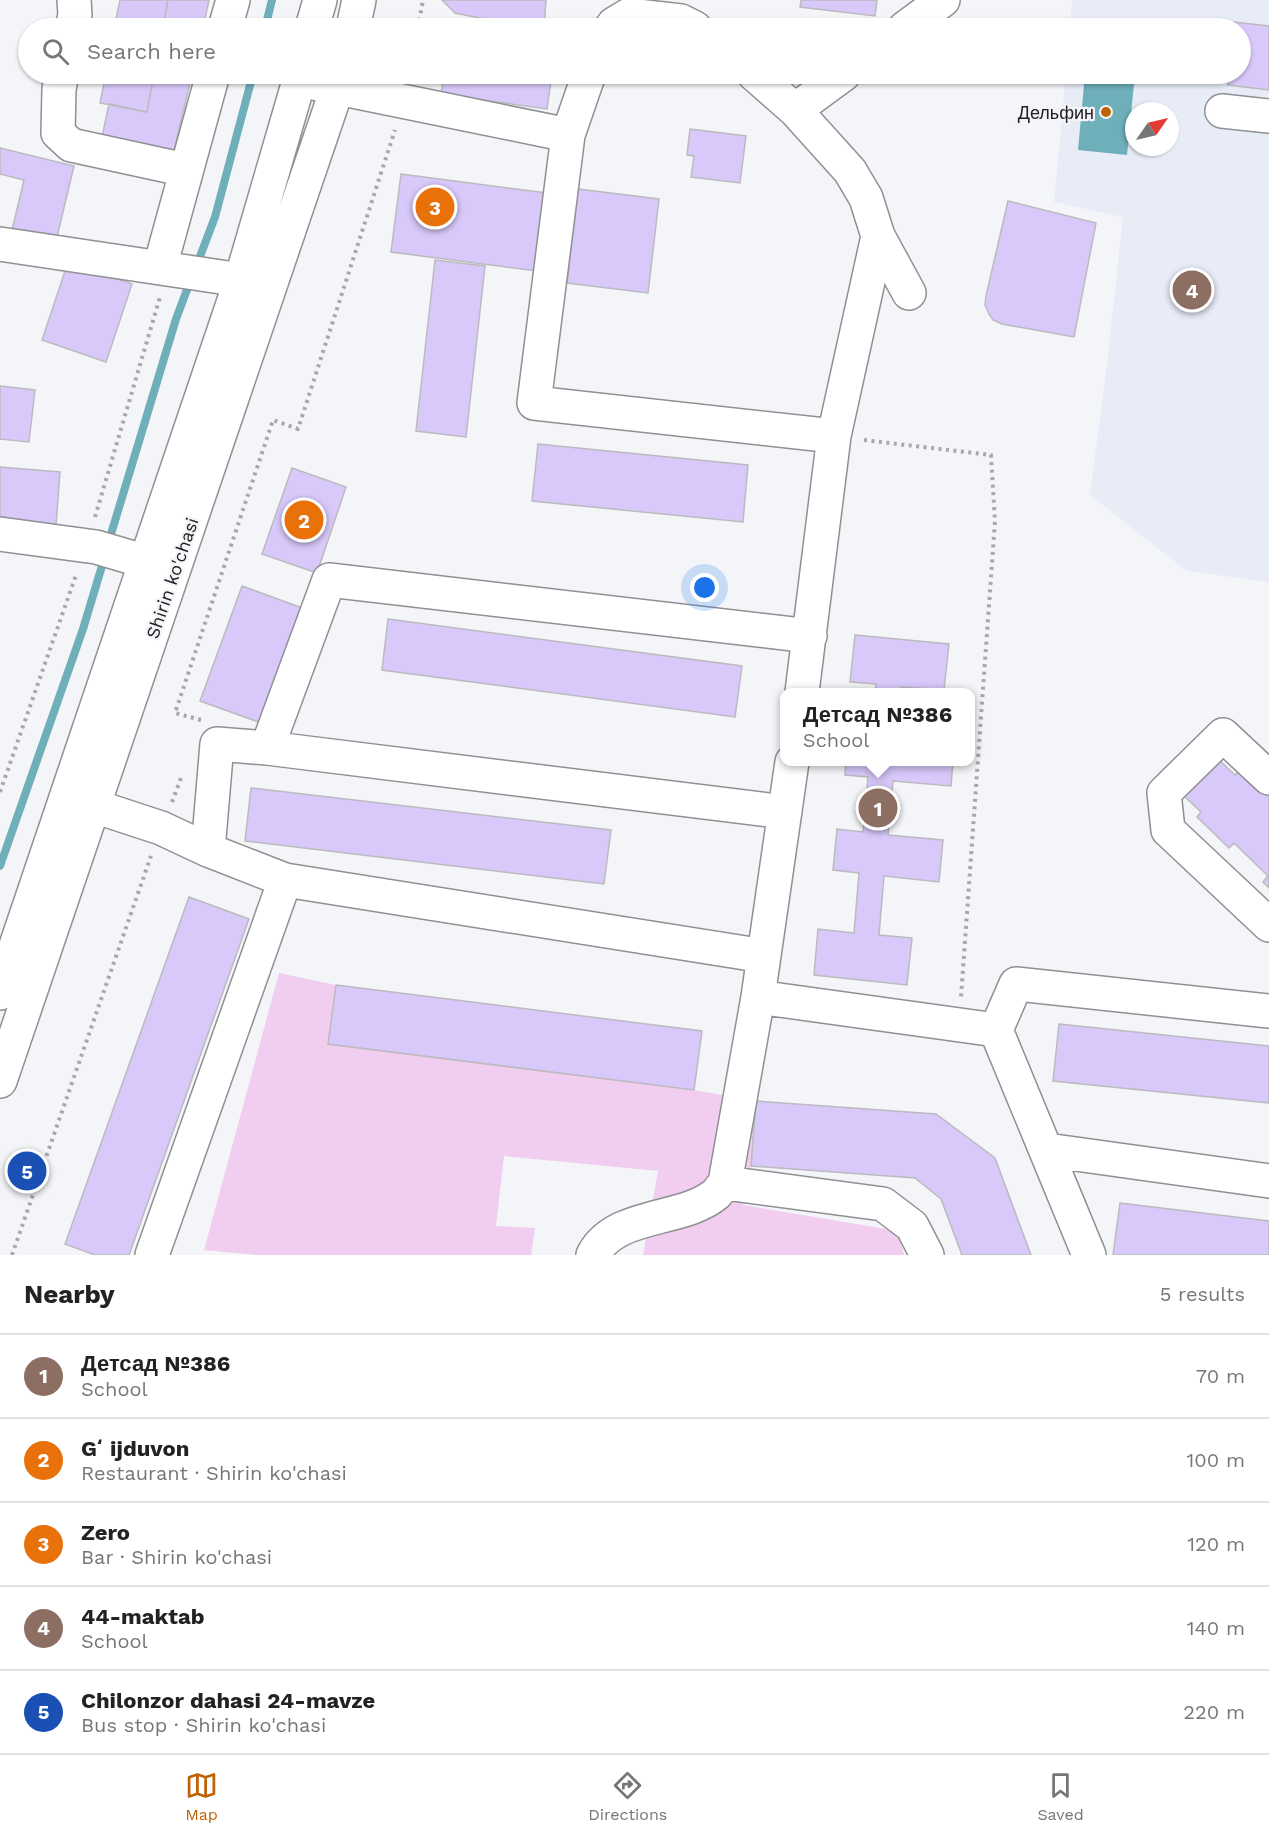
<!DOCTYPE html>
<meta charset="utf-8">
<style>
body{margin:0;font-family:"Work Sans",sans-serif;background:#f2f2f2;color:#222}
.compass{position:absolute;left:1125px;top:102px;width:54px;height:54px;border-radius:50%;background:#fff;box-shadow:0 2px 4px #0004;rotate:56deg}
.you{position:absolute;left:705px;top:588px;width:21px;height:21px;margin:-15px;border:4px solid #fff;border-radius:50%;background:#1a73e8;box-shadow:0 0 0 9px #1a73e833}
.badge{display:grid;place-items:center;width:39px;height:39px;border-radius:50%;background:#bd6307;color:#fff;font-size:20px;font-weight:700}
.pin{position:absolute;translate:-50% -50%;border:3px solid #fff;box-shadow:0 2px 6px #0006}
.popup{position:absolute;left:780px;top:688px;width:195px;height:78px;box-sizing:border-box;display:grid;place-content:center;border-radius:12px;background:#fff;filter:drop-shadow(0 2px 4px #0005);font-size:20px;white-space:nowrap;color:#767676}
.popup b{font-size:22px;color:#222}
.popup::after{content:'';position:absolute;left:50%;top:100%;margin-left:-12px;border:12px solid transparent;border-top-color:#fff}
.list{margin:0;padding:0;list-style:none}
h2{display:flex;justify-content:space-between;align-items:center;height:78px;margin:0;padding:0 24px;font-size:26px}
h2 small{font-size:20px;font-weight:400;color:#767676}
.list li{display:grid;grid-template-columns:39px 1fr auto;gap:18px;align-items:center;box-sizing:border-box;height:84px;padding:0 24px;border-top:2px solid #e0e0e0}
.list b{display:block;font-size:22px;white-space:nowrap}
.list p{margin:0;font-size:20px;white-space:nowrap;color:#767676}
.list em{font-size:20px;font-style:normal;color:#767676}
.icon{flex:none;width:33px;height:33px;fill:none;stroke:currentColor;stroke-width:2;stroke-linecap:round;stroke-linejoin:round}
.map{position:relative;flex:none;width:1269px;height:1255px;overflow:hidden}
.search{position:absolute;background:#fff;box-shadow:0 2px 4px #0004;left:18px;right:18px;top:18px;height:66px;display:flex;align-items:center;gap:15px;box-sizing:border-box;padding:0 21px;border-radius:33px;color:#767676;font-size:22px}
.sheet{height:498px;background:#fff}
nav{display:flex;justify-content:space-around;align-items:center;box-sizing:border-box;height:84px;border-top:2px solid #e0e0e0;background:#fff;font-size:16px;color:#767676}
nav a{display:grid;justify-items:center;gap:3px}
nav .on{color:#bd6307}
.map>svg:first-child{display:block}
.built{fill:#e8ecf7;fill-rule:evenodd}
.green{fill:#f1ceef}
.water{fill:#6eafba}
.lines{fill:none;stroke-linecap:round;stroke-linejoin:round}
.stream{stroke:#6eafba;stroke-width:8}
.building{fill:#d8c9fa;stroke:#bbbabe;stroke-width:1.5}
.minor-casing{stroke:#8f9093;stroke-width:36}
.major-casing{stroke:#8f9093;stroke-width:36}
.path{stroke:#a7a8aa;stroke-width:4;stroke-dasharray:3 4.5;stroke-linecap:butt}
.minor{stroke:#fff;stroke-width:33}
.major{stroke:#fff;stroke-width:33}
.poi-dot{fill:#bd6307;stroke:#f4f5f8;stroke-width:2}
.labels{text-anchor:middle;dominant-baseline:central;stroke-width:4.5;stroke-linejoin:round;paint-order:stroke}
.poi-label{font-size:18px;fill:#202122;stroke:#f4f5f8;text-anchor:end}
.street-label{font-size:18px;fill:#202122;stroke:#f4f5f8}
</style>
<div class="map">
<svg width="1269" height="1255" viewBox="0 0 1269 1255">
<rect width="100%" height="100%" fill="#f4f5f8"/>
<path class="built" d="M 1072,0 L 1269,0 L 1269,582 L 1187,571 L 1090,495 L 1107,363 L 1123,217 L 1054,202 L 1066,74 L 1240,74 L 1240,28 L 1070,28 ZM 1134,111 L 1170,111 L 1170,147 L 1134,147 Z"/>
<path class="green" d="M 279,973 L 336,985 L 329,1044 L 694,1090 L 756,1101 L 751,1166 L 743,1205 L 898,1231 L 904,1255 L 643,1255 L 658,1171 L 504,1156 L 496,1226 L 535,1228 L 531,1255 L 256,1255 L 204,1250 Z"/>
<path class="water" d="M 1085,74 L 1135,74 L 1127,155 L 1078,150 Z"/>
<g class="lines">
<path class="stream" d="M 265,28 L 272,0
M 196,267 L 215,217 L 253,74
M 108,544 L 176,319 L 191,279
M 0,866 L 83,629 L 105,556"/>
</g>
<path class="building" d="M 120,0 L 168,0 L 163,28 L 114,28 Z
M 168,0 L 209,0 L 203,28 L 163,28 Z
M 442,0 L 546,0 L 544,28 L 487,28 L 484,19 L 455,13 Z
M 801,0 L 877,0 L 875,16 L 800,7 Z
M 1234,22 L 1269,26 L 1269,90 L 1228,85 L 1229,74 L 1240,74 L 1240,28 L 1234,28 Z
M 106,74 L 154,74 L 147,112 L 100,103 Z
M 154,74 L 192,74 L 174,151 L 102,137 L 109,104 L 147,112 Z
M 444,74 L 500,74 L 551,81 L 547,109 L 441,94 Z
M 690,129 L 746,136 L 740,183 L 691,177 L 694,156 L 687,155 Z
M 0,148 L 74,166 L 56,241 L 12,230 L 24,180 L 0,174 Z
M 401,174 L 547,193 L 537,271 L 391,252 Z
M 578,189 L 659,199 L 648,293 L 567,283 Z
M 1008,201 L 1096,223 L 1074,337 L 1002,324 L 993,320 L 989,314 L 985,305 L 986,296 Z
M 435,260 L 485,266 L 466,437 L 416,431 Z
M 68,262 L 132,284 L 106,362 L 42,340 Z
M 0,386 L 35,390 L 29,442 L 0,439 Z
M 538,444 L 748,465 L 743,522 L 532,501 Z
M 0,467 L 60,472 L 56,525 L 0,520 Z
M 292,468 L 346,487 L 317,573 L 262,554 Z
M 242,586 L 305,609 L 264,724 L 200,701 Z
M 388,619 L 742,666 L 735,717 L 382,670 Z
M 855,635 L 949,644 L 944,690 L 901,687 L 900,692 L 875,692 L 876,684 L 850,682 Z
M 1218,759 L 1235,775 L 1241,769 L 1269,795 L 1269,888 L 1263,882 L 1268,876 L 1234,843 L 1229,848 L 1197,817 L 1201,812 L 1184,796 Z
M 846,762 L 953,762 L 951,786 L 893,781 L 888,835 L 943,840 L 939,882 L 884,876 L 879,935 L 912,938 L 907,985 L 814,975 L 818,929 L 854,933 L 859,873 L 833,870 L 837,829 L 863,832 L 868,777 L 845,775 Z
M 251,788 L 611,830 L 604,884 L 245,841 Z
M 189,897 L 249,919 L 129,1255 L 95,1255 L 65,1244 Z
M 336,985 L 702,1031 L 694,1090 L 328,1044 Z
M 1059,1024 L 1269,1046 L 1269,1103 L 1053,1081 Z
M 756,1101 L 936,1114 L 995,1158 L 1031,1255 L 962,1255 L 941,1199 L 915,1178 L 751,1166 Z
M 1120,1203 L 1269,1221 L 1269,1255 L 1113,1255 Z"/>
<g class="lines">
<g class="minor-casing">
<path id="minor" d="M 72,28 L 75,15 L 74,0
M 225,28 L 233,0
M 611,28 L 614,24 L 629,15 L 681,21 L 695,28
M 905,28 L 943,0
M 62,74 L 59,89 L 58,133 L 71,145 L 186,170
M 754,74 L 795,110 L 850,171 L 866,198 L 878,236 L 834,436 L 802,692
M 299,80 L 568,135 L 589,74
M 795,110 L 844,74
M 1222,111 L 1269,116
M 568,135 L 534,403 L 834,436
M 878,236 L 909,293
M 0,244 L 241,280 L 268,288
M 160,267 L 213,74
M 0,534 L 96,547 L 147,562
M 267,748 L 329,580 L 810,636
M 792,762 L 758,997 L 996,1030 L 1089,1255
M 1269,778 L 1223,735 L 1164,793 L 1168,830 L 1269,925
M 94,806 L 161,828 L 208,850 L 285,880 L 764,956
M 208,850 L 217,744 L 267,748 L 785,812
M 996,1030 L 1016,984 L 1269,1011
M 1047,1150 L 1269,1181
M 725,1183 L 883,1204 L 912,1226 L 927,1255
M 152,1255 L 285,880
M 593,1255 C 615,1212 683,1222 716,1194 C 719,1191 722,1186 725,1183 L 758,997"/>
</g>
<g class="major-casing">
<path id="major" d="M 312,28 L 320,0
M 353,28 L 359,0
M 0,993 L 241,280 L 301,74
M 0,1081 L 342,74"/>
</g>
<path class="path" d="M 418,28 L 423,0
M 864,440 L 991,455 L 995,521 L 961,997
M 95,517 L 160,297
M 201,720 L 175,713 L 273,420 L 298,429 L 395,130
M 0,792 L 76,575
M 172,802 L 182,775
M 12,1255 L 151,856"/>
<use href="#minor" class="minor"/>
<use href="#major" class="major"/>
</g>
<circle class="poi-dot" cx="1106" cy="112" r="6"/>
<g class="labels">
<g class="poi-label">
<text x="1094" y="112">Дельфин</text>
</g>
<g class="street-label">
<text transform="translate(172 578) rotate(-71)">Shirin ko'chasi</text>
</g>
</g>
</svg>
<svg class="compass" viewBox="-18 -18 36 36"><path d="M0-13l5 13h-10z" fill="#e53935"/><path d="M0 13l5-13h-10z" fill="#767676"/></svg>
<div class="you"></div>
<div class="pin badge" style="left:878px;top:808px;background:#8d6e63">1</div>
<div class="popup"><b>Детсад №386</b>School</div>
<div class="pin badge" style="left:304px;top:520px;background:#e8710a">2</div>
<div class="pin badge" style="left:435px;top:207px;background:#e8710a">3</div>
<div class="pin badge" style="left:1192px;top:290px;background:#8d6e63">4</div>
<div class="pin badge" style="left:27px;top:1171px;background:#1a4fb4">5</div>
<div class="search"><svg class="icon" aria-label="search" viewBox="0 0 24 24"><circle cx="10" cy="10" r="6"/><path d="M15 15l6 6"/></svg>Search here</div>
</div>
<section class="sheet">
<h2>Nearby<small>5 results</small></h2>
<ul class="list">
<li><span class="badge" style="background:#8d6e63">1</span><div><b>Детсад №386</b><p>School</p></div><em>70 m</em></li>
<li><span class="badge" style="background:#e8710a">2</span><div><b>Gʻijduvon</b><p>Restaurant · Shirin ko'chasi</p></div><em>100 m</em></li>
<li><span class="badge" style="background:#e8710a">3</span><div><b>Zero</b><p>Bar · Shirin ko'chasi</p></div><em>120 m</em></li>
<li><span class="badge" style="background:#8d6e63">4</span><div><b>44-maktab</b><p>School</p></div><em>140 m</em></li>
<li><span class="badge" style="background:#1a4fb4">5</span><div><b>Chilonzor dahasi 24-mavze</b><p>Bus stop · Shirin ko'chasi</p></div><em>220 m</em></li>
</ul>
</section>
<nav>
<a class="on"><svg class="icon" aria-label="map" viewBox="0 0 24 24"><path d="M3 6l6-2 6 2 6-2v14l-6 2-6-2-6 2zM9 4v14M15 6v14"/></svg>Map</a>
<a><svg class="icon" aria-label="directions" viewBox="0 0 24 24"><path d="M12 3l9 9-9 9-9-9zM9 14v-3h6M13 9l2 2-2 2"/></svg>Directions</a>
<a><svg class="icon" aria-label="saved" viewBox="0 0 24 24"><path d="M7 4h10v16l-5-4-5 4z"/></svg>Saved</a>
</nav>
